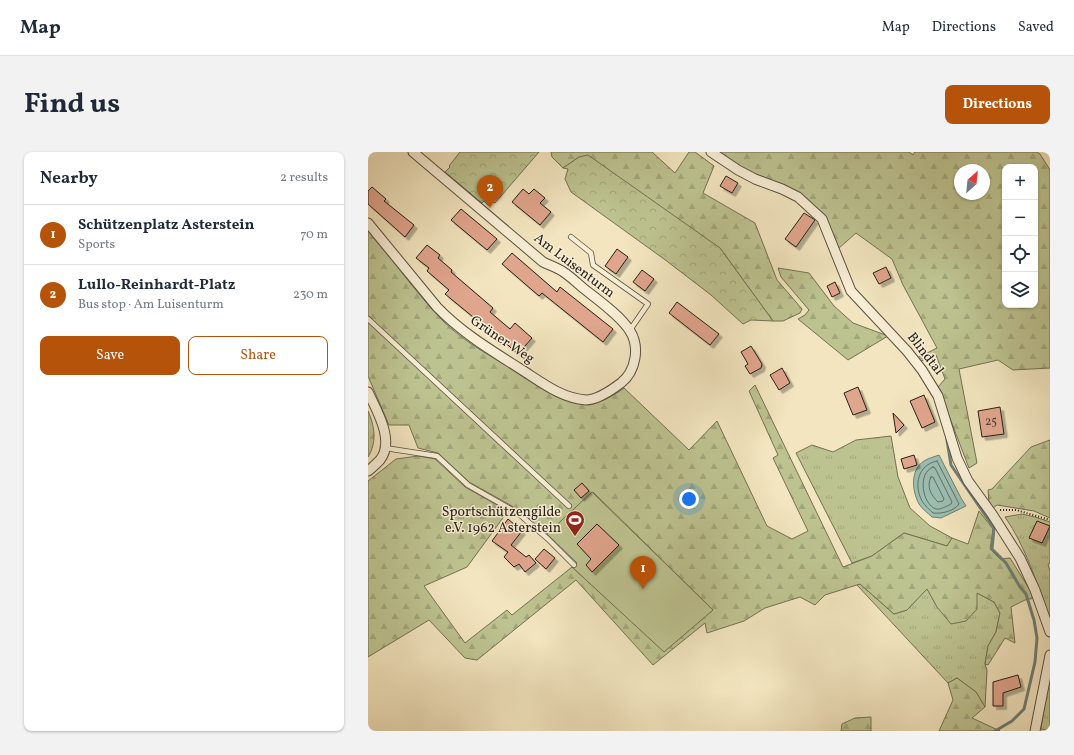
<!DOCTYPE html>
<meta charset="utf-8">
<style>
body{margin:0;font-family:Vollkorn,serif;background:#f2f2f3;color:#1f2937}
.controls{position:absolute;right:12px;top:12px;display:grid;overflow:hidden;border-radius:8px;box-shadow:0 1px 3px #0004}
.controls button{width:36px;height:36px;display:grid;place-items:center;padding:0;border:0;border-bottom:1px solid #e0e1e3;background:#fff;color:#1f2937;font:20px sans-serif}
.compass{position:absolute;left:586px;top:12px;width:36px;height:36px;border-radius:50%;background:#fff;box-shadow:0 1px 3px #0004;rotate:27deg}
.you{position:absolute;left:321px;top:347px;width:14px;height:14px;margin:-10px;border:3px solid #fff;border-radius:50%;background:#1a73e8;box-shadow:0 0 0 6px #1a73e833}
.badge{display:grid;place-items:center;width:26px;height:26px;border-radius:50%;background:#b45309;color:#fff;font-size:13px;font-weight:700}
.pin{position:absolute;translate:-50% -33px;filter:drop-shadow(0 1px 2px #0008)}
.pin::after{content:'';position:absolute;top:21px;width:14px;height:12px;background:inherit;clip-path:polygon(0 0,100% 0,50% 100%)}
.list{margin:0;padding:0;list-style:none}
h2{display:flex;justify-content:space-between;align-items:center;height:52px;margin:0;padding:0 16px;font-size:17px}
h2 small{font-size:13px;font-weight:400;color:#747a83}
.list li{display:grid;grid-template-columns:26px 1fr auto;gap:12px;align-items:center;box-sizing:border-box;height:60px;padding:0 16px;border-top:1px solid #e0e1e3}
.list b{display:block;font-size:15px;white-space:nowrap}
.list p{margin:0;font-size:13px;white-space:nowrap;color:#747a83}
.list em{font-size:13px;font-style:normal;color:#747a83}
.actions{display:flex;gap:8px;padding:12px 16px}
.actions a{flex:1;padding:9px 0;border:1px solid #b45309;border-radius:8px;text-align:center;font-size:14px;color:#b45309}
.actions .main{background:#b45309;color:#fff}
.icon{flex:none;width:22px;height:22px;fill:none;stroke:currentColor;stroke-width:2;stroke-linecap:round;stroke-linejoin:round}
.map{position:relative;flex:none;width:682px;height:579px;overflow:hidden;border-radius:8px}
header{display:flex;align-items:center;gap:24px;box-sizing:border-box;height:56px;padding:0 20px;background:#fff;border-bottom:1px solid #e0e1e3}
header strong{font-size:19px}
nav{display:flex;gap:22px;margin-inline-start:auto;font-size:14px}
.intro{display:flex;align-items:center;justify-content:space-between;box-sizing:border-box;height:96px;padding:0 24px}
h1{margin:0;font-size:28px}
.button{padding:10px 18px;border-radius:8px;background:#b45309;color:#fff;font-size:14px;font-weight:700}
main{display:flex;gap:24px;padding:0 24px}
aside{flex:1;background:#fff;border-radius:8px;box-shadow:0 1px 3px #0004}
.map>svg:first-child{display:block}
.grass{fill:url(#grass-tufts);stroke:#727153}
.forest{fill:url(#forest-firs);stroke:#727153;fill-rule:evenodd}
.park{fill:url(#park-crowns);stroke:#727153}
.pitch{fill:#bdc390;stroke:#727153}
.water{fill:#9bbfb2;stroke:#6d7f74}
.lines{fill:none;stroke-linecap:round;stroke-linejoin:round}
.shore{stroke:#616f64;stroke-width:1}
.stream{stroke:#6d7f74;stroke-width:3}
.building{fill:#e0a58d;stroke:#271f16;filter:url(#shadow)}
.lane-casing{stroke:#5a5040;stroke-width:6}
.street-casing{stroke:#5a5040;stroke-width:11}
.path{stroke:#271f16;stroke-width:2;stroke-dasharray:1 2;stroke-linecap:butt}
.lane{stroke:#f7eed5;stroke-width:4.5}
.street{stroke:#f7eed5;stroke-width:9}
.labels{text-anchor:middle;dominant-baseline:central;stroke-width:3;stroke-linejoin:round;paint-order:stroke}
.number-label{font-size:12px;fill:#554034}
.street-label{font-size:14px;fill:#271f16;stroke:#f7eed5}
.poi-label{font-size:14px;fill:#271f16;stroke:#f7eed5;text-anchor:end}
</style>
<header>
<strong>Map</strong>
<nav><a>Map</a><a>Directions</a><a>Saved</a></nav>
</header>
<div class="intro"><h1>Find us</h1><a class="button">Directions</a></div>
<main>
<aside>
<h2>Nearby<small>2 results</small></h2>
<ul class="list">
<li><span class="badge">1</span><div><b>Schützenplatz Asterstein</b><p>Sports</p></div><em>70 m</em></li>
<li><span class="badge">2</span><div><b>Lullo-Reinhardt-Platz</b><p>Bus stop · Am Luisenturm</p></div><em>230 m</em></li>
</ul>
<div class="actions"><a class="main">Save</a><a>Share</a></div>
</aside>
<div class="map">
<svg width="682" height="579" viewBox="0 0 682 579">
<defs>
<pattern id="grass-tufts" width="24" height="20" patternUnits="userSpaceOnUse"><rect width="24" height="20" fill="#bdc390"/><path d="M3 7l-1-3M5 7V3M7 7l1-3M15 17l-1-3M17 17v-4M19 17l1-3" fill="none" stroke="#a2a77b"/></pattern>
<pattern id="forest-firs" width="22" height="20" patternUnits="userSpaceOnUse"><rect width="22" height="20" fill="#bdc390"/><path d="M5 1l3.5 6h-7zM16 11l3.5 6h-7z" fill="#a2a77b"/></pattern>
<pattern id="park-crowns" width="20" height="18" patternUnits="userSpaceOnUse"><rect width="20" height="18" fill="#bdc390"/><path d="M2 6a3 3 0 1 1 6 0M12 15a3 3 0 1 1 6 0" fill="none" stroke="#a2a77b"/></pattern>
<filter id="shadow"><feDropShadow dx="3.5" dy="3.5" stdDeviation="0" flood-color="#0004"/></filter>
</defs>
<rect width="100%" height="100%" fill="#f2e5bf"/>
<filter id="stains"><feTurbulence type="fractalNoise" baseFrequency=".005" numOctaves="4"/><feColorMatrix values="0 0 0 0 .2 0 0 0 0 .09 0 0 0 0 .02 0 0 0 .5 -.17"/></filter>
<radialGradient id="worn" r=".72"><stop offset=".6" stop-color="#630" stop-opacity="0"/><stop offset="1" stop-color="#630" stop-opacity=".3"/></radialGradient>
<path class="grass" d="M 523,284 L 530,325 L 542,356 L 562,374 L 584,386 L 579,394 L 536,381 L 504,404 L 484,411 L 428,301 L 444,293 L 465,300 L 488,288 Z
M 654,362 L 667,365 L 682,370 L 682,411 L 680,412 L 682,419 L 682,467 C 669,432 658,395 637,365 Z
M 492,432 L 526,462 L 539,458 L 559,436 L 569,455 L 609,441 L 626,450 L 632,461 L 628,480 L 620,494 L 617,512 L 619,518 L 617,555 L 608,540 L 589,526 L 580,531 L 489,433 Z
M 682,526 L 682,579 L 673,577 L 677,545 Z"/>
<path class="forest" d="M 183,0 L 284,0 L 307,21 L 321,0 L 327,0 L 346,14 L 335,41 L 387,71 L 409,128 L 434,157 L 432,161 L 415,169 L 405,169 L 352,96 L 211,5 L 195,16 L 184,5 Z
M 350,0 L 541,0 L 545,3 L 547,0 L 669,0 L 672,2 L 682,18 L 682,216 L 645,218 L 630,208 L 591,217 L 609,311 L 601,316 L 570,235 L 577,227 L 568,203 L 553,209 L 549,206 L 569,196 L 535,133 L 524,107 L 488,81 L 470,97 L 463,80 L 428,39 L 399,26 L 375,18 ZM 637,15 L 667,15 L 667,153 L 637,153 ZM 592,18 L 616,18 L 616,42 L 592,42 Z
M 0,77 C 24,107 48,141 75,169 C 94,188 119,202 142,216 C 161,228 180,244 203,249 C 224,255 240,248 256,236 L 321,298 L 349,269 L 399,374 L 424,387 L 440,379 L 405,306 L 410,303 L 381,239 L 387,233 L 475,415 L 504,404 L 536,381 L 579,394 L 584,386 L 600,392 L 611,359 L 625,377 L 622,397 L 632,407 L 642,406 L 667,446 L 657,448 L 643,455 L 647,491 L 637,486 L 620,513 L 617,512 L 620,494 L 628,480 L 632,461 L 626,450 L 609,441 L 609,457 L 598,469 L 583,472 L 569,455 L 559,437 L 539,458 L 526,462 L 492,432 L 457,443 L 447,453 L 432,445 L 397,456 L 376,469 L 339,481 L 337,471 L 285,513 L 208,428 L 109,508 L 97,506 L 61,468 L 0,505 L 0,329 L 28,307 L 50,304 L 67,307 L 97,335 L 140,359 L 99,415 L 56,434 L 97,491 L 139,458 L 144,463 L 204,415 L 296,499 L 345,458 L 225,340 L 179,382 L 144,354 L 101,330 L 70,301 L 50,296 L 41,273 L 21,273 L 0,224 Z
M 410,116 L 441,121 L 466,154 L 485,171 L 520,184 L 480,208 L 430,167 L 437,163 L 441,158 L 413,125 Z
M 0,259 C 7,275 9,290 0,305 Z
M 682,288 L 682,366 L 666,359 L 629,353 L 625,356 L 621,351 L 620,338 L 624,337 L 663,295 Z
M 589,526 L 608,540 L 617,555 L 604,566 L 632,579 L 571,579 L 585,548 L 580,531 Z
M 503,565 L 503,579 L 473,579 L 474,572 L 487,566 Z"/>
<path class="park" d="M 92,0 L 171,0 L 127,51 L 125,50 L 121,54 L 116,49 L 114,51 L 77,20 L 82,15 L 81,14 Z
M 220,3 L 352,96 L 405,169 L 383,168 L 375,172 L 343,143 L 296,107 L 203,40 L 197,27 L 200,17 L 195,16 L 211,5 Z"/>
<path class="pitch" d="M 224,340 L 345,458 L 296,500 L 204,415 L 209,411 L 179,382 Z"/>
<path class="water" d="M 571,303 L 593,346 L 598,354 L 573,366 L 564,365 C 560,361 554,357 551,352 C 544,339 542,318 556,309 C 560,306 566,305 571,303 Z"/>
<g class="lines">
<path class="shore" d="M 569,309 L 591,352 C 586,359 574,362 565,361 C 562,358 557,354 554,349 C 546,334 549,313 569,309 Z
M 565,315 L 567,316 L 584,350 L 583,352 C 579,354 572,358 568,357 C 554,352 549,321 565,315 Z
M 563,325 L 565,325 L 576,347 L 575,349 L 570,350 C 563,343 558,335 563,325 Z"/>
<path class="stream" d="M 579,288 L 583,313 L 626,376 L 624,397 L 638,411 L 652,435 L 658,442 L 666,468 L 669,486 L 667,510 L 656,557 L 644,569 L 627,579"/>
</g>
<path class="building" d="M 358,24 L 370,31 L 364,41 L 352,34 Z
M 4,35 L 18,47 L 16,49 L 46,73 L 37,85 L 0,52 L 0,39 Z
M 155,37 L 161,42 L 166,37 L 177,46 L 172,51 L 183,60 L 172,73 L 144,50 Z
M 93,57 L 129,87 L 119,98 L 83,68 Z
M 436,61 L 447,68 L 428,95 L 417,87 Z
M 59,93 L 72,103 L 70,106 L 84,118 L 83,120 L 125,156 L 122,160 L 142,177 L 147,171 L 164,186 L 150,202 L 133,187 L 130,190 L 114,176 L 116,174 L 77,142 L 81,138 L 59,119 L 61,116 L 48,106 Z
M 249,97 L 260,105 L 248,122 L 237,114 Z
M 144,101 L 189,140 L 192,135 L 245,177 L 235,190 L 174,141 L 171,144 L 134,112 Z
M 518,115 L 523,126 L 511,132 L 505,121 Z
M 274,118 L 286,127 L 277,139 L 265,130 Z
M 467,130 L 472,141 L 464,145 L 459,134 Z
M 309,150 L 351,182 L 342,193 L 301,161 Z
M 383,194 L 394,212 L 393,216 L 382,222 L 377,214 L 380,212 L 373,200 Z
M 414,216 L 422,231 L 411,238 L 402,223 Z
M 490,235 L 499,258 L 485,263 L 476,241 Z
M 556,243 L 567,270 L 554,276 L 542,249 Z
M 632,255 L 636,282 L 614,285 L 610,259 Z
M 525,261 L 536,273 L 528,281 Z
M 546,303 L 549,313 L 536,317 L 533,307 Z
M 214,331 L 221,339 L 213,346 L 206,338 Z
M 140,367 L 154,379 L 143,393 L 158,405 L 161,403 L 168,411 L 157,420 L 151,412 L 146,415 L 136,405 L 140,400 L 124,389 Z
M 669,369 L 682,374 L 674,391 L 661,386 Z
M 229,372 L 251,393 L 224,420 L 218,413 L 223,407 L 209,392 Z
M 176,397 L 187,406 L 178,417 L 167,407 Z
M 650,523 L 653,535 L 635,541 L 635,554 L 625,554 L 625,530 Z"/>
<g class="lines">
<g class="lane-casing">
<path id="lane" d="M 203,85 L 223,101 L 225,113 L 280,152 L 262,178
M 0,167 L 201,354
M 17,296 L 69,304 L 100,333 L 151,362 L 180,387 L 206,413"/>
</g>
<g class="street-casing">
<path id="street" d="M 343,0 L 370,18 L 387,27 L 414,37 L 430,45 L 454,67 L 483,139 L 539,199 L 554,218 L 570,244 L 589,306 L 600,329 L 624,362 L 652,406 L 667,438 L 682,480
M 0,71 L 69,155 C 93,180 121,197 151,216 C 172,229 192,246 218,248 C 229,248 245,237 253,231 C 268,219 272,195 262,179 C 253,164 229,147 215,136 C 208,130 202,124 194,119 C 188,115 181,113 175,110 L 45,0
M 0,240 C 9,259 27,289 12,308 C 8,312 4,316 0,319
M 667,579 L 682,503"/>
</g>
<path class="path" d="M 632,358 L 648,358 L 682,368"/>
<use href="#lane" class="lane"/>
<use href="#street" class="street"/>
</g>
<defs>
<g id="stadium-pin" transform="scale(1)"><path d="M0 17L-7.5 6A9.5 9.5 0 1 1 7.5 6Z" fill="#8f2418" stroke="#f7eed5"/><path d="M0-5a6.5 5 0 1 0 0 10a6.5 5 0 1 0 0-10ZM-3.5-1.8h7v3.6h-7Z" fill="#fff"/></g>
</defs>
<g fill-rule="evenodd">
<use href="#stadium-pin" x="207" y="368"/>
</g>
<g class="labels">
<g class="number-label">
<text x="623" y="270">25</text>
</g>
<g class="street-label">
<text transform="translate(206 114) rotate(37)">Am Luisenturm</text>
<text transform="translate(134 188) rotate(34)">Grüner Weg</text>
<text transform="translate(557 202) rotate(52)">Blindtal</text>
</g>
<g class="poi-label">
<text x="193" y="360">Sportschützengilde<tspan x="193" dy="16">e.V. 1962 Asterstein</tspan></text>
</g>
</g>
<rect width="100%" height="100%" filter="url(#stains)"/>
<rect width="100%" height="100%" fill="url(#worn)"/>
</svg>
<div class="controls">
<button>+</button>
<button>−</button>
<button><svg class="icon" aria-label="locate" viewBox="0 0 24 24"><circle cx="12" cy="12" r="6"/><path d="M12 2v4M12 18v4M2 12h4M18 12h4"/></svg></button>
<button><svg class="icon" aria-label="layers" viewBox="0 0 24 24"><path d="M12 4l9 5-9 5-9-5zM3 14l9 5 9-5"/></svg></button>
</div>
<svg class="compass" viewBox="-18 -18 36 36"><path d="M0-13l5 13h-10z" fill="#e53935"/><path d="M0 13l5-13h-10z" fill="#747a83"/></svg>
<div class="you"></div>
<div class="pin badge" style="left:275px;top:437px">1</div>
<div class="pin badge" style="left:122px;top:56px">2</div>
</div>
</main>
